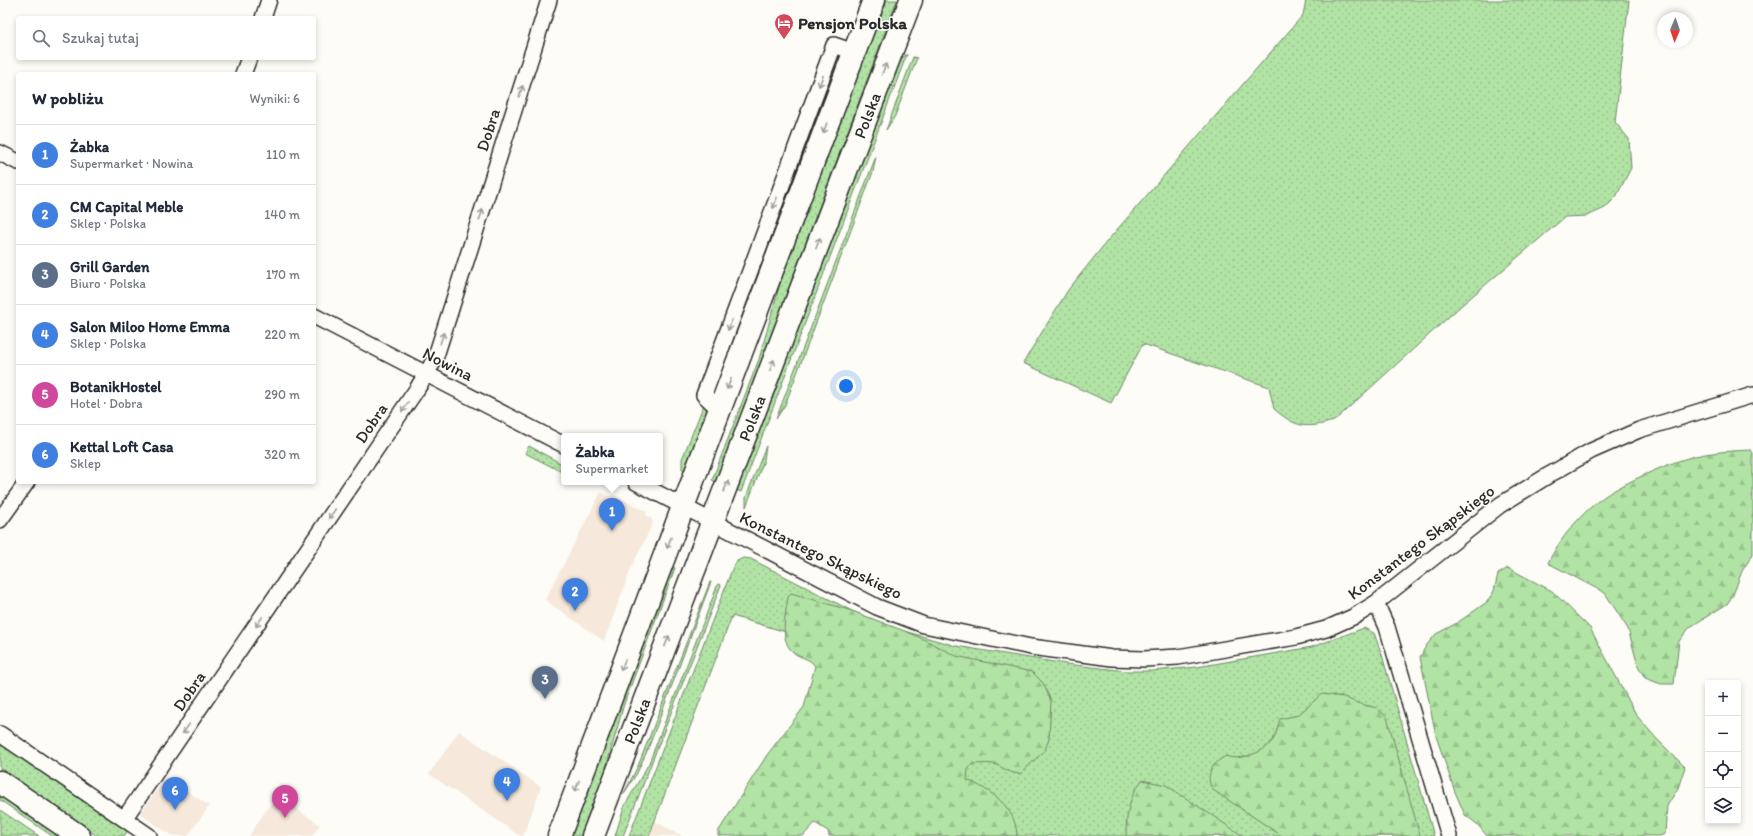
<!DOCTYPE html>
<html lang="pl">
<meta charset="utf-8">
<style>
body{margin:0;font-family:Itim,sans-serif;background:#f2f2f3;color:#1f2937}
.controls{position:absolute;right:12px;bottom:12px;display:grid;overflow:hidden;border-radius:4px;box-shadow:0 2px 6px #0003}
.controls button{width:36px;height:36px;display:grid;place-items:center;padding:0;border:0;border-bottom:1px solid #e0e1e3;background:#fff;color:#1f2937;font:20px sans-serif}
.compass{position:absolute;left:1657px;top:12px;width:36px;height:36px;border-radius:50%;background:#fff;box-shadow:0 2px 6px #0003;rotate:182deg}
.you{position:absolute;left:846px;top:386px;width:14px;height:14px;margin:-10px;border:3px solid #fff;border-radius:50%;background:#1a73e8;box-shadow:0 0 0 6px #1a73e833}
.badge{display:grid;place-items:center;width:26px;height:26px;border-radius:50%;background:#ea580c;color:#fff;font-size:13px;font-weight:700}
.pin{position:absolute;translate:-50% -33px;filter:drop-shadow(0 1px 2px #0008)}
.pin::after{content:'';position:absolute;top:21px;width:14px;height:12px;background:inherit;clip-path:polygon(0 0,100% 0,50% 100%)}
.popup{position:absolute;left:561px;top:433px;width:102px;height:52px;box-sizing:border-box;display:grid;place-content:center;border-radius:4px;background:#fff;filter:drop-shadow(0 1px 3px #0005);font-size:13px;white-space:nowrap;color:#747a83}
.popup b{font-size:15px;color:#1f2937}
.popup::after{content:'';position:absolute;left:50%;top:100%;margin-left:-8px;border:8px solid transparent;border-top-color:#fff}
.list{margin:0;padding:0;list-style:none}
h2{display:flex;justify-content:space-between;align-items:center;height:52px;margin:0;padding:0 16px;font-size:17px}
h2 small{font-size:13px;font-weight:400;color:#747a83}
.list li{display:grid;grid-template-columns:26px 1fr auto;gap:12px;align-items:center;box-sizing:border-box;height:60px;padding:0 16px;border-top:1px solid #e0e1e3}
.list b{display:block;font-size:15px;white-space:nowrap}
.list p{margin:0;font-size:13px;white-space:nowrap;color:#747a83}
.list em{font-size:13px;font-style:normal;color:#747a83}
.icon{flex:none;width:22px;height:22px;fill:none;stroke:currentColor;stroke-width:2;stroke-linecap:round;stroke-linejoin:round}
.map{position:relative;flex:none;width:1753px;height:836px;overflow:hidden}
.search{position:absolute;background:#fff;box-shadow:0 2px 6px #0003;left:16px;top:16px;width:300px;height:44px;display:flex;align-items:center;gap:10px;box-sizing:border-box;padding:0 14px;border-radius:4px;color:#747a83;font-size:15px}
.panel{position:absolute;background:#fff;box-shadow:0 2px 6px #0003;left:16px;top:72px;width:300px;height:412px;border-radius:4px}
.map>svg:first-child{display:block}
.built{fill:#f6e8da}
.grass{fill:url(#grass-dots);stroke:#6e8768}
.forest{fill:url(#forest-firs);stroke:#6e8768}
.lines{fill:none;stroke-linecap:round;stroke-linejoin:round}
.street-casing{stroke:#2b2b2b;stroke-width:18}
.secondary-casing{stroke:#2b2b2b;stroke-width:25}
.street{stroke:#fdfcf7;stroke-width:15}
.secondary{stroke:#fdfcf7;stroke-width:22}
.oneway{stroke:#9e9e9b}
.labels{text-anchor:middle;dominant-baseline:central;stroke-width:3;stroke-linejoin:round;paint-order:stroke}
.poi-label{font-size:17px;font-weight:bold;fill:#2b2b2b;stroke:#fdfcf7;text-anchor:start}
.street-label{font-size:17px;fill:#2b2b2b;stroke:#fdfcf7}
</style>
<div class="map">
<svg width="1753" height="836" viewBox="0 0 1753 836">
<defs>
<pattern id="grass-dots" width="8" height="8" patternUnits="userSpaceOnUse"><rect width="8" height="8" fill="#b1e3a4"/><path d="M2 2h.1M6 6h.1" fill="none" stroke="#98c38d" stroke-width="1.8" stroke-linecap="round"/></pattern>
<pattern id="forest-firs" width="22" height="20" patternUnits="userSpaceOnUse"><rect width="22" height="20" fill="#b1e3a4"/><path d="M5 1l3.5 6h-7zM16 11l3.5 6h-7z" fill="#98c38d"/></pattern>
</defs>
<rect width="100%" height="100%" fill="#fdfcf7"/>
<filter id="ink" filterUnits="userSpaceOnUse"><feTurbulence type="fractalNoise" baseFrequency=".025" numOctaves="2"/><feDisplacementMap in="SourceGraphic" scale="8" xChannelSelector="R" yChannelSelector="G"/><feConvolveMatrix kernelMatrix="1 2 1 2 8 2 1 2 1" color-interpolation-filters="sRGB"/></filter>
<g filter="url(#ink)">
<path class="built" d="M 601,492 L 610,497 L 612,494 L 647,512 L 646,515 L 651,518 L 653,523 L 632,566 L 604,641 L 545,600 Z
M 459,731 L 541,787 L 523,836 L 520,836 L 429,774 Z
M 166,777 L 209,806 L 188,836 L 173,836 L 140,814 Z
M 276,795 L 320,825 L 312,836 L 249,836 Z
M 655,821 L 682,836 L 649,836 Z"/>
<path class="grass" d="M 886,0 L 897,0 L 716,482 L 712,480 L 759,359 L 781,280 Z
M 1306,0 L 1629,0 L 1615,122 L 1629,139 L 1631,168 L 1616,197 L 1605,208 L 1587,216 L 1565,217 L 1463,304 L 1334,421 C 1305,429 1297,428 1274,409 L 1269,387 L 1143,344 L 1111,403 L 1023,363 L 1068,290 L 1108,240 L 1303,15 Z
M 907,54 L 741,492 L 736,490 L 897,67 L 901,59 Z
M 913,57 L 917,58 L 895,116 L 886,130 Z
M 830,81 L 714,391 L 711,389 L 826,83 Z
M 876,156 L 873,172 L 785,405 L 776,419 Z
M 704,404 L 707,411 L 685,470 L 682,469 L 682,459 Z
M 529,446 L 564,465 L 564,473 L 525,453 Z
M 766,446 L 764,460 L 746,507 L 746,497 Z
M 743,558 L 751,559 L 852,611 L 897,629 L 956,646 L 1066,664 L 1127,671 L 1152,671 L 1197,667 L 1312,647 L 1364,628 L 1374,633 L 1382,655 L 1434,836 L 908,836 L 833,646 L 732,616 L 649,836 L 629,836 L 733,567 L 737,561 Z
M 671,566 L 675,568 L 624,704 L 600,789 L 582,836 L 572,836 L 577,816 Z
M 710,582 L 711,582 L 648,749 L 637,773 L 623,795 L 638,766 Z
M 718,584 L 721,585 L 623,836 L 615,836 L 624,807 L 649,763 Z
M 0,739 L 130,828 L 124,836 L 97,836 L 0,770 Z
M 0,793 L 63,836 L 52,836 L 0,800 Z
M 0,810 L 39,836 L 0,836 Z"/>
<path class="forest" d="M 1751,450 L 1753,453 L 1753,554 L 1742,571 L 1733,595 L 1727,604 L 1690,627 L 1679,641 L 1674,684 L 1661,684 L 1645,678 L 1638,666 L 1628,629 L 1605,593 L 1548,563 C 1559,539 1583,511 1605,496 C 1624,483 1666,464 1688,458 C 1708,452 1730,451 1751,450 Z
M 1508,568 L 1552,591 L 1590,628 L 1637,716 L 1656,738 L 1685,767 L 1678,788 L 1667,806 L 1665,834 L 1660,836 L 1487,836 L 1477,824 L 1465,815 L 1455,792 L 1436,736 L 1420,657 L 1426,646 L 1436,634 L 1457,623 L 1487,602 L 1494,591 L 1498,574 Z
M 791,593 L 852,611 L 915,635 L 956,656 L 1032,672 L 1043,683 L 1051,701 L 1049,739 L 1045,750 L 1020,774 C 1007,772 1009,771 999,766 C 992,762 981,764 973,764 L 968,769 L 967,780 C 991,790 1016,807 1017,836 L 829,836 L 828,831 L 815,823 L 803,836 L 718,836 L 718,832 L 767,755 L 804,707 L 815,666 C 810,659 805,659 797,655 C 777,644 786,614 788,597 Z
M 1322,694 L 1344,697 L 1357,703 L 1377,708 L 1387,717 L 1420,836 L 1282,836 L 1213,790 C 1204,776 1212,763 1226,756 C 1239,762 1269,751 1274,738 C 1277,732 1278,725 1280,719 L 1298,715 Z
M 1142,780 L 1166,785 L 1243,836 L 1126,836 C 1126,816 1129,796 1142,780 Z"/>
<g class="lines">
<g class="street-casing">
<path id="street" d="M 263,18 L 269,0
M 243,74 L 249,58
M 0,153 L 18,162
M 314,316 L 564,445
M 719,409 L 704,395 L 834,45 L 854,52
M 636,482 L 877,607 L 924,625 L 1031,647 L 1112,658 L 1144,659 L 1178,657 L 1296,637 L 1326,629 L 1355,616 L 1376,603 L 1500,505 L 1549,475 L 1591,451 L 1639,430 L 1753,395
M 0,520 L 27,482
M 1376,603 L 1387,627 L 1449,836
M 0,734 L 149,836
M 124,819 L 417,389 L 435,359 L 549,0"/>
</g>
<g class="secondary-casing">
<g id="secondary">
<path d="M 0,782 L 79,836"/>
<path d="M 559,836 L 874,0"/>
<path id="s1" d="M 593,836 L 911,0"/>
</g>
</g>
<use href="#street" class="street"/>
<use href="#secondary" class="secondary"/>
</g>
<defs><path id="oneway-shaft" d="M-6 0H5M1.5-3L5.5 0L1.5 3" fill="none" stroke-width="1.6" stroke-linecap="round" stroke-linejoin="round"/></defs>
<g class="oneway">
<use href="#oneway-shaft" transform="translate(884 69) rotate(-69)"/>
<use href="#oneway-shaft" transform="translate(821 81) rotate(110)"/>
<use href="#oneway-shaft" transform="translate(521 91) rotate(-72)"/>
<use href="#oneway-shaft" transform="translate(825 128) rotate(111)"/>
<use href="#oneway-shaft" transform="translate(775 203) rotate(110)"/>
<use href="#oneway-shaft" transform="translate(481 215) rotate(-72)"/>
<use href="#oneway-shaft" transform="translate(818 243) rotate(-69)"/>
<use href="#oneway-shaft" transform="translate(730 325) rotate(110)"/>
<use href="#oneway-shaft" transform="translate(442 338) rotate(-72)"/>
<use href="#oneway-shaft" transform="translate(772 365) rotate(-69)"/>
<use href="#oneway-shaft" transform="translate(729 384) rotate(111)"/>
<use href="#oneway-shaft" transform="translate(405 407) rotate(124)"/>
<use href="#oneway-shaft" transform="translate(726 486) rotate(-69)"/>
<use href="#oneway-shaft" transform="translate(332 514) rotate(124)"/>
<use href="#oneway-shaft" transform="translate(669 543) rotate(111)"/>
<use href="#oneway-shaft" transform="translate(259 622) rotate(124)"/>
<use href="#oneway-shaft" transform="translate(667 641) rotate(-69)"/>
<use href="#oneway-shaft" transform="translate(623 665) rotate(111)"/>
<use href="#oneway-shaft" transform="translate(186 729) rotate(124)"/>
<use href="#oneway-shaft" transform="translate(577 786) rotate(110)"/>
</g>
</g>
<defs>
<g id="hotel-pin" transform="scale(1)"><path d="M0 17L-7.5 6A9.5 9.5 0 1 1 7.5 6Z" fill="#d1495b" stroke="#fdfcf7"/><path d="M-6-4.5h1.5V1H6V5H4.5V3h-9V5H-6ZM-4 0a1.8 1.8 0 1 1 3.6 0ZM.5 0V-2.5h3Q6-2.5 6 0Z" fill="#fff"/></g>
</defs>
<g fill-rule="evenodd">
<use href="#hotel-pin" x="784" y="23"/>
</g>
<g class="labels">
<g class="poi-label">
<text x="798" y="23">Pensjon Polska</text>
</g>
<g class="street-label">
<text stroke="none"><textPath href="#s1" startOffset="771">Polska</textPath></text>
<text transform="translate(488 130) rotate(-72)">Dobra</text>
<text transform="translate(448 364) rotate(27)">Nowina</text>
<text stroke="none"><textPath href="#s1" startOffset="447">Polska</textPath></text>
<text transform="translate(371 423) rotate(-56)">Dobra</text>
<text transform="translate(1421 542) rotate(-37)">Konstantego Skąpskiego</text>
<text transform="translate(821 555) rotate(26)">Konstantego Skąpskiego</text>
<text transform="translate(189 691) rotate(-56)">Dobra</text>
<text stroke="none"><textPath href="#s1" startOffset="123">Polska</textPath></text>
</g>
</g>
</svg>
<div class="controls">
<button>+</button>
<button>−</button>
<button><svg class="icon" aria-label="locate" viewBox="0 0 24 24"><circle cx="12" cy="12" r="6"/><path d="M12 2v4M12 18v4M2 12h4M18 12h4"/></svg></button>
<button><svg class="icon" aria-label="layers" viewBox="0 0 24 24"><path d="M12 4l9 5-9 5-9-5zM3 14l9 5 9-5"/></svg></button>
</div>
<svg class="compass" viewBox="-18 -18 36 36"><path d="M0-13l5 13h-10z" fill="#e53935"/><path d="M0 13l5-13h-10z" fill="#747a83"/></svg>
<div class="you"></div>
<div class="pin badge" style="left:612px;top:531px;background:#3f7fe0">1</div>
<div class="popup"><b>Żabka</b>Supermarket</div>
<div class="pin badge" style="left:575px;top:611px;background:#3f7fe0">2</div>
<div class="pin badge" style="left:545px;top:699px;background:#5c6f8a">3</div>
<div class="pin badge" style="left:507px;top:801px;background:#3f7fe0">4</div>
<div class="pin badge" style="left:285px;top:818px;background:#d1479c">5</div>
<div class="pin badge" style="left:175px;top:810px;background:#3f7fe0">6</div>
<div class="search"><svg class="icon" aria-label="search" viewBox="0 0 24 24"><circle cx="10" cy="10" r="6"/><path d="M15 15l6 6"/></svg>Szukaj tutaj</div>
<section class="panel">
<h2>W pobliżu<small>Wyniki: 6</small></h2>
<ul class="list">
<li><span class="badge" style="background:#3f7fe0">1</span><div><b>Żabka</b><p>Supermarket · Nowina</p></div><em>110 m</em></li>
<li><span class="badge" style="background:#3f7fe0">2</span><div><b>CM Capital Meble</b><p>Sklep · Polska</p></div><em>140 m</em></li>
<li><span class="badge" style="background:#5c6f8a">3</span><div><b>Grill Garden</b><p>Biuro · Polska</p></div><em>170 m</em></li>
<li><span class="badge" style="background:#3f7fe0">4</span><div><b>Salon Miloo Home Emma</b><p>Sklep · Polska</p></div><em>220 m</em></li>
<li><span class="badge" style="background:#d1479c">5</span><div><b>BotanikHostel</b><p>Hotel · Dobra</p></div><em>290 m</em></li>
<li><span class="badge" style="background:#3f7fe0">6</span><div><b>Kettal Loft Casa</b><p>Sklep</p></div><em>320 m</em></li>
</ul>
</section>
</div>
